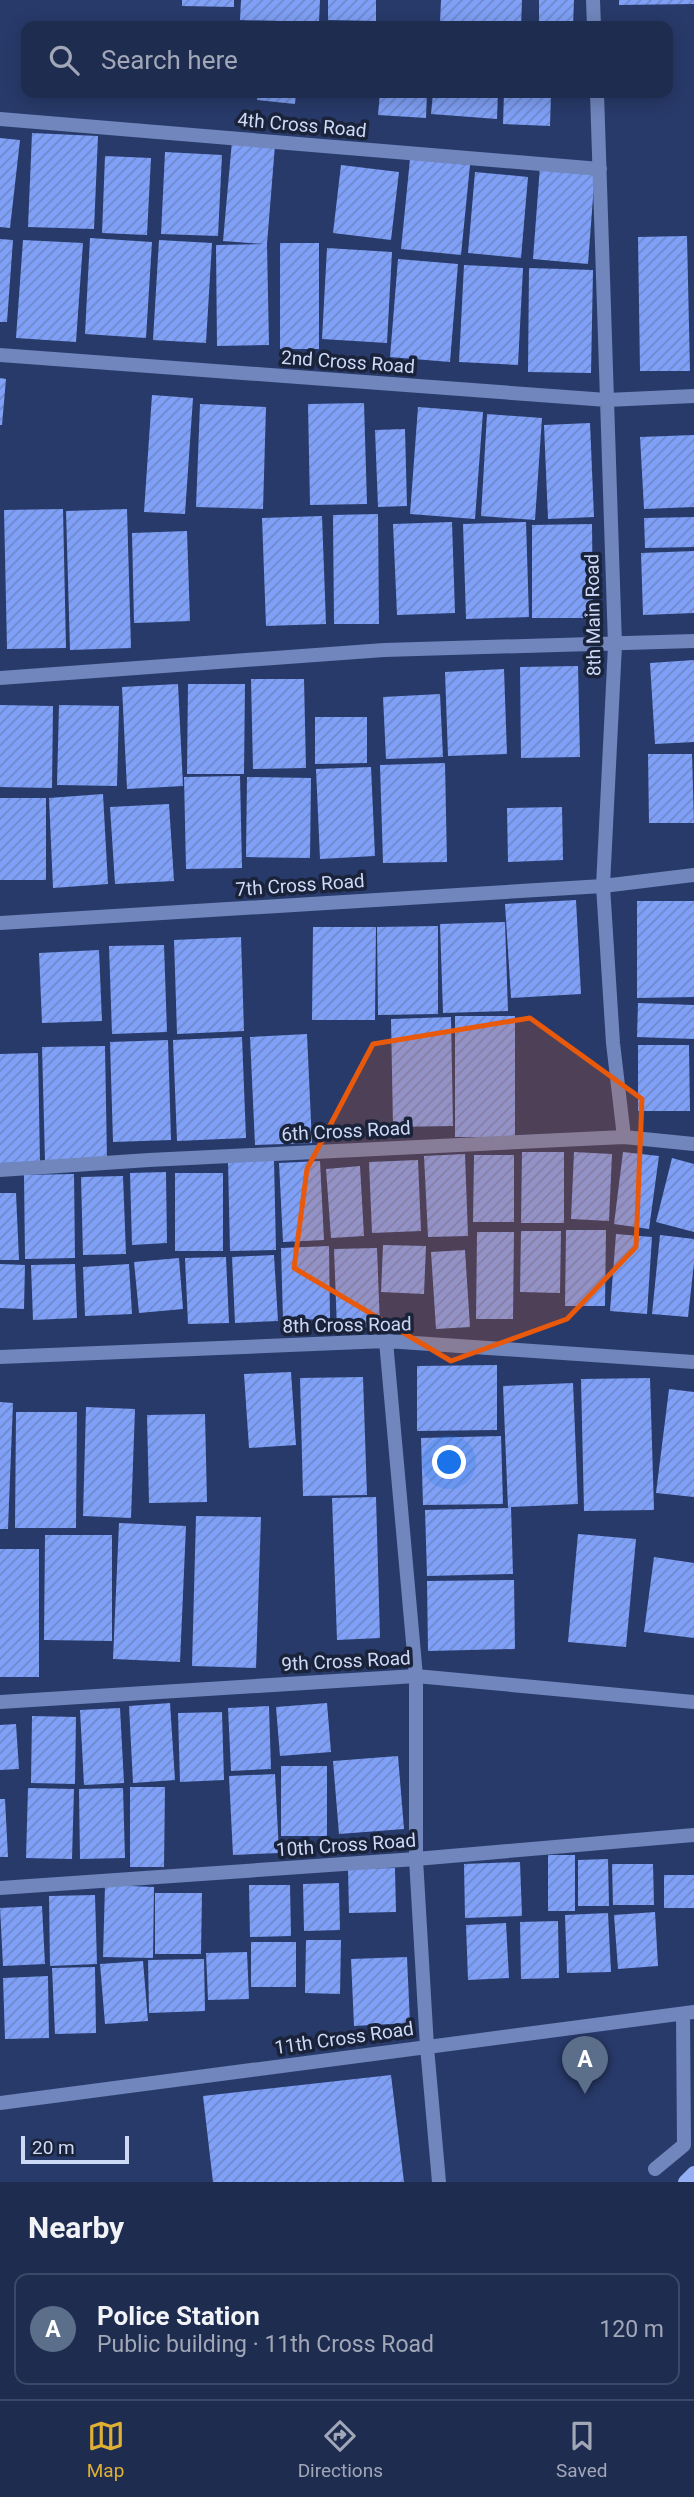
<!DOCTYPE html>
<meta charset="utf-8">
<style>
body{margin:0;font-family:Roboto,sans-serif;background:#2b385a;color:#f1f3f6}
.scale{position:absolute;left:21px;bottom:18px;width:108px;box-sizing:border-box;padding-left:7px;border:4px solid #ccd9f7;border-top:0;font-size:19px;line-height:24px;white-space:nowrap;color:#ccd9f7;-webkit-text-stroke:5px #1a2339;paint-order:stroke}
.you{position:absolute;left:450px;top:1463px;width:24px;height:24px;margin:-18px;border:5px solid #fff;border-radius:50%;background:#1a73e8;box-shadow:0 0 0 10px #1a73e833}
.badge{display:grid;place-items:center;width:46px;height:46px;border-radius:50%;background:#dfb034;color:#fff;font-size:23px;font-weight:700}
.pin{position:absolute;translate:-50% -58px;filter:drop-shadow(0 2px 4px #0008)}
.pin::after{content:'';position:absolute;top:37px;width:24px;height:21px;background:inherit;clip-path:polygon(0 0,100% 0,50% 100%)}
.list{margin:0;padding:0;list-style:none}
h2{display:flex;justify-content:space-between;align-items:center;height:91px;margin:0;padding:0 28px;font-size:30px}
h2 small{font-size:23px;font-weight:400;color:#a1a7b7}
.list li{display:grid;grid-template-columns:46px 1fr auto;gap:21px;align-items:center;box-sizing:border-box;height:112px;margin:0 14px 14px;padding:0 14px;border:2px solid #3c4867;border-radius:14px}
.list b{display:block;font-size:26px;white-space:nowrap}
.list p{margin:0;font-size:23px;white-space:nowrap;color:#a1a7b7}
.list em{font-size:23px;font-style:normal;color:#a1a7b7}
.icon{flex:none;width:38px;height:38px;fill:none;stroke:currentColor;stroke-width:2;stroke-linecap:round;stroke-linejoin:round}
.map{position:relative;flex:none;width:694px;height:2182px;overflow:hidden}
.search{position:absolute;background:#1e2c50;box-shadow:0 4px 18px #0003;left:21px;right:21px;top:21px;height:77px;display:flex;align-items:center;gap:18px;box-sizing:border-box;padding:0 24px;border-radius:14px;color:#a1a7b7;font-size:26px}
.sheet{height:217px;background:#1e2c50}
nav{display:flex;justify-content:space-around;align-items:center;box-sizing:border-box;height:98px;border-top:2px solid #3c4867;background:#1e2c50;font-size:19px;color:#a1a7b7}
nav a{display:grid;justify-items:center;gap:4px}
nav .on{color:#dfb034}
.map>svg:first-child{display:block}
.building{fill:url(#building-hatch)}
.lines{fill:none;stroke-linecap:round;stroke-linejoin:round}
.street{stroke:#7086bc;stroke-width:14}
.secondary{stroke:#94aff4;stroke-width:14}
.marked{fill:#e8590c;fill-opacity:0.2;stroke:#e8590c;stroke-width:5;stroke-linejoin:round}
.labels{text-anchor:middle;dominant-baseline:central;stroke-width:7;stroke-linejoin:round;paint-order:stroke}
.street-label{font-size:19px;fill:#ccd9f7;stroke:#1a2339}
</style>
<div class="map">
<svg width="694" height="2182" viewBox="0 0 694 2182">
<defs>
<pattern id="building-hatch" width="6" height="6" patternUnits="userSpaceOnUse" patternTransform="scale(1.75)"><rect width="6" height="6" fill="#7fa0f6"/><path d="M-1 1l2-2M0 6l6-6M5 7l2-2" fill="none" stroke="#6e88cb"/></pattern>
</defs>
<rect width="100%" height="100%" fill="#283a6a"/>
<path class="building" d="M 182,0 L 234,0 L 234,7 L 182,6 Z
M 241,0 L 320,0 L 319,22 L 240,20 Z
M 328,0 L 376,0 L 376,21 L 328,20 Z
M 441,0 L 522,0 L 521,26 L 440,23 Z
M 539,0 L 574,0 L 573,26 L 539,26 Z
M 619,0 L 694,0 L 694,4 L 619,5 Z
M 257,93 L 296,93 L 295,104 L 257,100 Z
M 380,93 L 427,93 L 426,118 L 378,115 Z
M 433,93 L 498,93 L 497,119 L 431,114 Z
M 504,93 L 551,93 L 550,126 L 503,124 Z
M 32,133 L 98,136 L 94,229 L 28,227 Z
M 0,138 L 20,140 L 10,228 L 0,227 Z
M 232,141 L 275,145 L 267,244 L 269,345 L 217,346 L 216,245 L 264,244 L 223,241 Z
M 165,152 L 222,155 L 218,236 L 161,234 Z
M 105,156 L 151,158 L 147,235 L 102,233 Z
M 410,159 L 470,165 L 461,255 L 401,249 Z
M 341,165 L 399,172 L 391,240 L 333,233 Z
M 540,166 L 595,171 L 588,264 L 533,259 Z
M 475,172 L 528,177 L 521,258 L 468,253 Z
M 687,236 L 690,371 L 640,371 L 638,237 Z
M 90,238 L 152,242 L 146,338 L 85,334 Z
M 0,239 L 13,240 L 7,322 L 0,322 Z
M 23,240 L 83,243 L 76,342 L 16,338 Z
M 159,240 L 212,243 L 206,343 L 153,340 Z
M 280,243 L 319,243 L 319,349 L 280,349 Z
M 327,248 L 392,252 L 387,343 L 322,339 Z
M 398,259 L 458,264 L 450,362 L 390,357 Z
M 464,265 L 523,268 L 518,365 L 459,362 Z
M 529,268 L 593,270 L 591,373 L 528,372 Z
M 0,378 L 6,379 L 2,425 L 0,425 Z
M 152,395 L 193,398 L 185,514 L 144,512 Z
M 364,403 L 367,504 L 310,505 L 308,404 Z
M 200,404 L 266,407 L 263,509 L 196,507 Z
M 418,407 L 483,412 L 475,519 L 410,514 Z
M 487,414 L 542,418 L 535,520 L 481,516 Z
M 590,423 L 594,517 L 548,519 L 544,425 Z
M 405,429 L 407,506 L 378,507 L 375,430 Z
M 694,435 L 694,507 L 644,509 L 640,437 Z
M 63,509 L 66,648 L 7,649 L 4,510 Z
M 127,509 L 131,648 L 70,650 L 66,511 Z
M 378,514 L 379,624 L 334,624 L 333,515 Z
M 322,516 L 326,624 L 266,626 L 262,518 Z
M 694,517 L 694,547 L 645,548 L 644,518 Z
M 452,522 L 455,613 L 397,615 L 393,524 Z
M 526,522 L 529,617 L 466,619 L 463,524 Z
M 592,524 L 593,618 L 532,618 L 532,525 Z
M 187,531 L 190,621 L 134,623 L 132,533 Z
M 694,551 L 694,613 L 643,615 L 641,553 Z
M 694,660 L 694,742 L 655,744 L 650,663 Z
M 578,666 L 580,757 L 521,758 L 520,667 Z
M 504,669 L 507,754 L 448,756 L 445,672 Z
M 251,679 L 304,679 L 306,768 L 253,769 Z
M 178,684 L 183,786 L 127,789 L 122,687 Z
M 188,684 L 245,684 L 244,774 L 187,774 Z
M 440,694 L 443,757 L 386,759 L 383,697 Z
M 0,705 L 53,706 L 52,788 L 0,787 Z
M 59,705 L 119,706 L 117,786 L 57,785 Z
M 315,717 L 367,717 L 367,763 L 315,764 Z
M 648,754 L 692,754 L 694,823 L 649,823 Z
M 445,763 L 447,862 L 383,863 L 380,765 Z
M 371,767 L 375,856 L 320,859 L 316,769 Z
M 240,776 L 242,868 L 186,869 L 184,777 Z
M 247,777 L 311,778 L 310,858 L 246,857 Z
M 103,794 L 108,884 L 53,888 L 49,798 Z
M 0,798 L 46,798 L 46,880 L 0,880 Z
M 169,804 L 174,881 L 115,884 L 110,807 Z
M 562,807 L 563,860 L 508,862 L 507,808 Z
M 576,900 L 581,994 L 511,998 L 505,904 Z
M 637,901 L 694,901 L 694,997 L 637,998 Z
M 505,922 L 508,1011 L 443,1013 L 440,924 Z
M 438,926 L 438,1014 L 378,1015 L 377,927 Z
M 313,927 L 376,927 L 375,1020 L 312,1020 Z
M 241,937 L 244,1031 L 177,1034 L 174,940 Z
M 164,945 L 167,1032 L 112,1034 L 109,946 Z
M 99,950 L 102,1021 L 42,1023 L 39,953 Z
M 638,1003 L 694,1005 L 694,1039 L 637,1037 Z
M 455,1016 L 515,1016 L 515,1137 L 455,1137 Z
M 451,1017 L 453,1126 L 393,1127 L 391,1019 Z
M 307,1034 L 312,1143 L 255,1145 L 250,1037 Z
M 242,1037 L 246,1138 L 177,1141 L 173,1040 Z
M 168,1040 L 171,1140 L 113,1142 L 110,1042 Z
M 638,1045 L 689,1045 L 690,1111 L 638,1111 Z
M 105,1046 L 107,1159 L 45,1161 L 42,1047 Z
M 38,1053 L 40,1162 L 0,1163 L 0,1054 Z
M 522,1152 L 564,1152 L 564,1223 L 521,1223 Z
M 574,1152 L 612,1154 L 609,1221 L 571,1219 Z
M 623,1152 L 659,1156 L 649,1229 L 614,1224 Z
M 465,1154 L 468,1236 L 428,1237 L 424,1156 Z
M 474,1155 L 514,1155 L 514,1222 L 473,1222 Z
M 672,1158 L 694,1164 L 694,1232 L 656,1222 Z
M 274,1160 L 276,1250 L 230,1251 L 228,1161 Z
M 418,1160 L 421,1231 L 372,1233 L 369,1162 Z
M 320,1161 L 324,1240 L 283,1242 L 279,1163 Z
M 360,1166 L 364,1236 L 331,1238 L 326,1169 Z
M 166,1172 L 167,1243 L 132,1245 L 130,1173 Z
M 175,1173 L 223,1173 L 223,1251 L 175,1251 Z
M 74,1174 L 75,1258 L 25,1259 L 24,1175 Z
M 123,1176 L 126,1254 L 83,1255 L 81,1177 Z
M 0,1193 L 16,1193 L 19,1260 L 0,1260 Z
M 566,1230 L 606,1230 L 605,1306 L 565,1306 Z
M 521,1231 L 561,1231 L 560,1293 L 520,1292 Z
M 477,1232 L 514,1232 L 513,1319 L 476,1319 Z
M 616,1234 L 652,1237 L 647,1314 L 610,1311 Z
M 660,1235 L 694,1239 L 694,1263 L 688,1317 L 652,1314 Z
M 383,1245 L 426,1246 L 424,1294 L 381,1292 Z
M 329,1246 L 330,1319 L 283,1320 L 281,1248 Z
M 377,1248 L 380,1327 L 337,1329 L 334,1249 Z
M 465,1250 L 470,1327 L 436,1329 L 431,1252 Z
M 274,1255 L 278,1321 L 235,1323 L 232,1257 Z
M 226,1257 L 229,1323 L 188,1324 L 185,1258 Z
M 179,1258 L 183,1309 L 139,1313 L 134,1262 Z
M 0,1264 L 25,1265 L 24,1309 L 0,1308 Z
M 75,1264 L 77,1318 L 33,1320 L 31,1265 Z
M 129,1264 L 132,1314 L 85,1316 L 83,1267 Z
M 497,1365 L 497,1430 L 417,1431 L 417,1366 Z
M 291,1372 L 296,1445 L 249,1448 L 244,1374 Z
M 363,1377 L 367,1495 L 303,1496 L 300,1378 Z
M 650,1378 L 654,1510 L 584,1511 L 581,1379 Z
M 573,1383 L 578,1504 L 511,1507 L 513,1574 L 427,1576 L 425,1510 L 508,1508 L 503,1386 Z
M 669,1389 L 694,1392 L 694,1497 L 656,1493 Z
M 0,1402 L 13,1403 L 8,1529 L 0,1529 Z
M 86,1407 L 135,1409 L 131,1518 L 83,1516 Z
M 16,1412 L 77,1412 L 76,1528 L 15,1528 Z
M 205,1414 L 207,1502 L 149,1503 L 147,1415 Z
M 501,1436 L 503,1504 L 423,1505 L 421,1438 Z
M 376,1497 L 380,1638 L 337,1640 L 332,1498 Z
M 196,1516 L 261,1517 L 256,1668 L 192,1666 Z
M 119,1523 L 186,1526 L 180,1662 L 113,1659 Z
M 578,1534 L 636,1539 L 626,1647 L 568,1642 Z
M 45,1535 L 112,1535 L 112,1641 L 44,1640 Z
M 0,1549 L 39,1549 L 39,1677 L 0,1677 Z
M 654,1557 L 694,1563 L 694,1638 L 644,1632 Z
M 514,1580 L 515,1649 L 428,1651 L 427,1581 Z
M 170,1703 L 175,1780 L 133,1783 L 129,1706 Z
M 327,1703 L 331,1752 L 280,1756 L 276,1707 Z
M 269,1706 L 271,1769 L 231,1771 L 228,1708 Z
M 120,1708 L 124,1783 L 84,1785 L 80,1710 Z
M 222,1712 L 224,1780 L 180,1782 L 178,1713 Z
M 32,1716 L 76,1717 L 75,1784 L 31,1783 Z
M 16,1724 L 19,1769 L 0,1770 L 0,1725 Z
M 398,1756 L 404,1829 L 339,1834 L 333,1761 Z
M 281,1766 L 327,1766 L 327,1836 L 281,1836 Z
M 275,1774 L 279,1853 L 233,1855 L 229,1776 Z
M 130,1787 L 165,1787 L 164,1867 L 130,1867 Z
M 28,1788 L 74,1789 L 72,1859 L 26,1858 Z
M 123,1788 L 125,1858 L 80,1859 L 79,1789 Z
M 0,1799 L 5,1799 L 8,1857 L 0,1857 Z
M 548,1855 L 575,1855 L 575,1911 L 548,1911 Z
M 608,1859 L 609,1906 L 578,1906 L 578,1860 Z
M 520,1862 L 522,1916 L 465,1918 L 464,1864 Z
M 612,1864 L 653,1864 L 654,1905 L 613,1905 Z
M 395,1868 L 396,1912 L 349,1913 L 348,1869 Z
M 664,1875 L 694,1875 L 694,1908 L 664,1908 Z
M 339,1883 L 340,1930 L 304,1931 L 303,1884 Z
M 105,1885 L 154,1887 L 153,1958 L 103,1957 Z
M 249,1885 L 290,1885 L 291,1936 L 250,1937 Z
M 155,1893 L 202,1893 L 201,1954 L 155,1954 Z
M 95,1895 L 97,1964 L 50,1966 L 49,1896 Z
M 42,1906 L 45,1964 L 3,1966 L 0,1908 Z
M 655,1912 L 658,1966 L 618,1969 L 614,1915 Z
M 608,1913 L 611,1972 L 567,1973 L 565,1915 Z
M 558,1921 L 559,1978 L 521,1979 L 520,1922 Z
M 506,1923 L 509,1978 L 468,1980 L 466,1925 Z
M 306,1940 L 341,1940 L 340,1994 L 305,1993 Z
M 251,1942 L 296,1942 L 296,1987 L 251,1987 Z
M 247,1952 L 249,1999 L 208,2000 L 206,1953 Z
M 407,1957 L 410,2023 L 354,2026 L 351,1959 Z
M 204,1959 L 205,2011 L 149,2013 L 148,1960 Z
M 143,1961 L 148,2021 L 105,2024 L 100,1964 Z
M 95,1967 L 96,2033 L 55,2034 L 52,1968 Z
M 48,1976 L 49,2038 L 5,2039 L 3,1978 Z
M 391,2075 L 404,2182 L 213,2182 L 203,2096 Z"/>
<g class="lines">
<path class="street" d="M 593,0 L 594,26
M 597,93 L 615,645 L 603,886 L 613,1043 L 624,1137
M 0,119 L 600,169
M 0,355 L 607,400 L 694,396
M 0,678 L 384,650 L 694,641
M 0,923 L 603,886 L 694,875
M 0,1170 L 149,1160 L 624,1137 L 694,1144
M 386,1341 L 416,1676 L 416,1859 L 427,2047 L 439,2182
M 0,1357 L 386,1341 L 694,1362
M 0,1702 L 416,1676 L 694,1702
M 0,1888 L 416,1859 L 694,1835
M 0,2103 L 694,2012
M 655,2169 L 684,2145 L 683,2014"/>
<path class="secondary" d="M 685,2182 L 694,2173"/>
</g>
<path class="marked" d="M 530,1018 L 642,1099 L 636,1247 L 567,1319 L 451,1361 L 294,1268 L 307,1169 L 373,1044 Z"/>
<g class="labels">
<g class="street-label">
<text transform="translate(302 125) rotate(5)">4th Cross Road</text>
<text transform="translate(348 362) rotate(4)">2nd Cross Road</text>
<text transform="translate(593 615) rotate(-91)">8th Main Road</text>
<text transform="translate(300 885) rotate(-4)">7th Cross Road</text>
<text transform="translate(346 1131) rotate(-3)">6th Cross Road</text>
<text transform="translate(347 1325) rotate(-1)">8th Cross Road</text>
<text transform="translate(346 1661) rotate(-3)">9th Cross Road</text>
<text transform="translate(346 1845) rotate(-4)">10th Cross Road</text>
<text transform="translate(344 2038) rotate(-8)">11th Cross Road</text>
</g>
</g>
</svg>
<div class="scale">20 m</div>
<div class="you"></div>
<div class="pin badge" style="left:585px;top:2094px;background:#5c6f8a">A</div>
<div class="search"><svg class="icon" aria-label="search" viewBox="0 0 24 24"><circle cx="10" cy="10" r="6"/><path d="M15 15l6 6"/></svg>Search here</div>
</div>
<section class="sheet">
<h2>Nearby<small></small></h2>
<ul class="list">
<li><span class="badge" style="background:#5c6f8a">A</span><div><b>Police Station</b><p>Public building · 11th Cross Road</p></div><em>120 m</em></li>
</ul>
</section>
<nav>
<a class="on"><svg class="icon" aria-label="map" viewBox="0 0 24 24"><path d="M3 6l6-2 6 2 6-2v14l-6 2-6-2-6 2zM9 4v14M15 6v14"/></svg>Map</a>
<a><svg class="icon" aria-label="directions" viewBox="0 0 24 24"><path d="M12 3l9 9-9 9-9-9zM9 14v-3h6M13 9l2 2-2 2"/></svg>Directions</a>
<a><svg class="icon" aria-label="saved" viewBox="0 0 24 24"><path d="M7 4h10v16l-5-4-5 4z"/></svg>Saved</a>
</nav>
